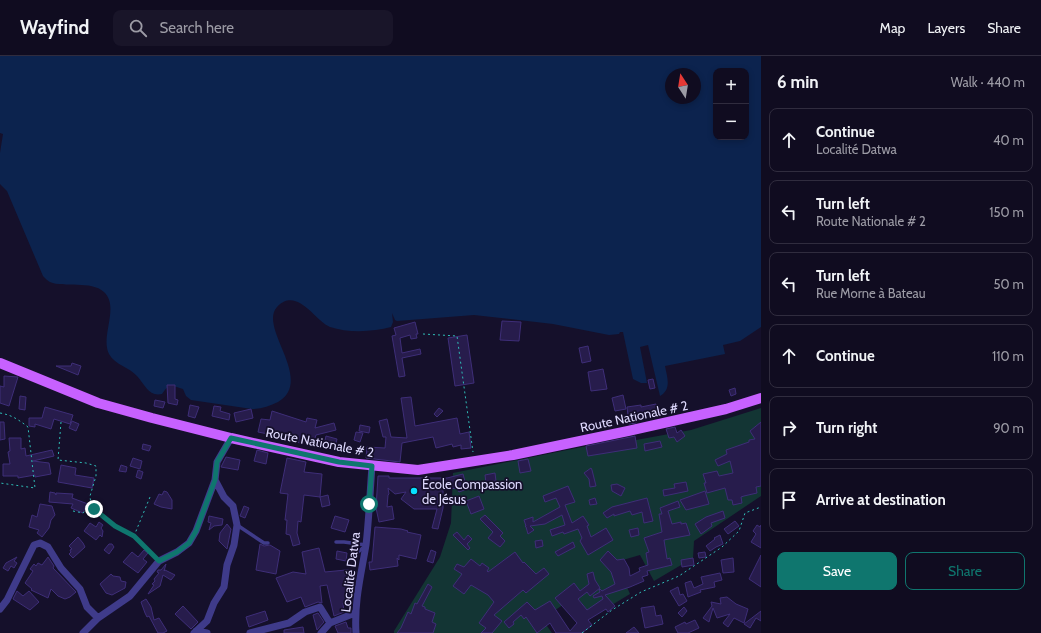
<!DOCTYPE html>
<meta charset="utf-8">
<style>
body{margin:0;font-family:Cabin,sans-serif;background:#191529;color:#f1f3f6}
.controls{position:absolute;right:12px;top:12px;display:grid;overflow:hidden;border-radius:8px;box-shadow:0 2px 6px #0003}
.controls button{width:36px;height:36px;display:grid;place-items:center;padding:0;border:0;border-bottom:1px solid #302c3e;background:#100c20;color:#f1f3f6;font:20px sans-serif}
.compass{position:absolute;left:665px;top:12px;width:36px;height:36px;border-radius:50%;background:#100c20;box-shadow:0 2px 6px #0003;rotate:348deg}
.stop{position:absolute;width:12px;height:12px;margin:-9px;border:3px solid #0f766e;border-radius:50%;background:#fff}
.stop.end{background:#0f766e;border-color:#fff;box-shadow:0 1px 4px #0008}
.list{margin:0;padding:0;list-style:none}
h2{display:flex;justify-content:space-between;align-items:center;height:52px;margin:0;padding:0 16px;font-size:17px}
h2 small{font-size:13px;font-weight:400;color:#9c9ba5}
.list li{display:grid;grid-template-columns:26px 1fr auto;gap:12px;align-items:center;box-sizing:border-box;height:64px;margin:0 8px 8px;padding:0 8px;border:1px solid #302c3e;border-radius:8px}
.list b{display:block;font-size:15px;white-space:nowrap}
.list p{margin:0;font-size:13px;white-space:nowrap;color:#9c9ba5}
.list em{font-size:13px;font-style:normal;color:#9c9ba5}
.actions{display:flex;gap:8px;padding:12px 16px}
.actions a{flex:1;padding:9px 0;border:1px solid #0f766e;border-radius:8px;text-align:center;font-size:14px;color:#0f766e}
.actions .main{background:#0f766e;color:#fff}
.icon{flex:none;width:22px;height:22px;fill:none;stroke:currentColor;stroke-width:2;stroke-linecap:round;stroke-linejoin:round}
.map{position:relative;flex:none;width:761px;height:577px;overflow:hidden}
header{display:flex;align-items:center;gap:24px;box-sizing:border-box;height:56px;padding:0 20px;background:#100c20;border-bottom:1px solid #302c3e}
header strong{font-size:19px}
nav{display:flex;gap:22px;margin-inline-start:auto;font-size:14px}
.search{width:280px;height:36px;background:#191529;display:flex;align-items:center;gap:10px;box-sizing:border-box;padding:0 14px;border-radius:8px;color:#9c9ba5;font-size:15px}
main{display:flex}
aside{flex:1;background:#100c20}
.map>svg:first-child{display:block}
.green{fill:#133534}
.water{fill:#0c234e;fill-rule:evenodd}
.building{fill:#271c4c;stroke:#3e2e78}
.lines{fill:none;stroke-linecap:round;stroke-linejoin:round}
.path{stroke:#2fbeb8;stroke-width:1;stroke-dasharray:2 3;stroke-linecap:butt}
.service{stroke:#3f3b8a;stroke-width:3.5}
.minor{stroke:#3f3b8a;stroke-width:7}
.primary{stroke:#c761ff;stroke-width:10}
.route{stroke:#0f766e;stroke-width:5}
.poi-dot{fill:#06e1ff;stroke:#15102b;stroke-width:1.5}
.labels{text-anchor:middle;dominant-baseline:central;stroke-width:3.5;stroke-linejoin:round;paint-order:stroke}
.street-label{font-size:13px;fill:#dfdaff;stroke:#15102b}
.poi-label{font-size:13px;fill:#dfdaff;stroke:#15102b;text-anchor:start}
</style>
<header>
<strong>Wayfind</strong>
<div class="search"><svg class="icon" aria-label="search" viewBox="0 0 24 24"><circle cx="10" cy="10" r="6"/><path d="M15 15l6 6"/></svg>Search here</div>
<nav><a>Map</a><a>Layers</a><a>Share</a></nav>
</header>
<main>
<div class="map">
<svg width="761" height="577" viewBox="0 0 761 577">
<rect width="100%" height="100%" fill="#15102b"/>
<path class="green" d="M 761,352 L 761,440 L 694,485 L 693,502 L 654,525 L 640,499 L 616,506 L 630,538 L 592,561 L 576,540 L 542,563 L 552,577 L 394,577 L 394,575 L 440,501 L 451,467 L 453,417 L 582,391 L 636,384 L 691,374 Z"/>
<path class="water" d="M 0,0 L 761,0 L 761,271 L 740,285 L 723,289 L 725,298 L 665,310 C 667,321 672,333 660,340 L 648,289 L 640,291 L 647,327 L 641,327 L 633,323 L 623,276 L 620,276 L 619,278 L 609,279 L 553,268 L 474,259 L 397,265 L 395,264 L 392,257 L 393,266 L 391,271 C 373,276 348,277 330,271 C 315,265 297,230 277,251 C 258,272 315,324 278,346 C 270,350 261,353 252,353 L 191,344 L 186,340 L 183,333 C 172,329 168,328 162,338 C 149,341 145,329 137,320 C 129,311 115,309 109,298 C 100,280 120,251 104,236 C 91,224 64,232 50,226 C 48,225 45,222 43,220 L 7,135 L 0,128 L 0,97 L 3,78 L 0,77 ZM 716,15 L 746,15 L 746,81 L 716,81 ZM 671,18 L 695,18 L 695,42 L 671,42 Z"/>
<path class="building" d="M 502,265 L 521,266 L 519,285 L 500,284 Z
M 415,266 L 418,278 L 416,278 L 417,282 L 411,283 L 410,279 L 400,282 L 402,297 L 420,293 L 421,298 L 402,302 L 405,320 L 399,321 L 392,280 L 396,279 L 394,272 Z
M 467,279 L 474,327 L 455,330 L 448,282 Z
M 588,290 L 591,305 L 582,307 L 579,292 Z
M 72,307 L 81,310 L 78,319 L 56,310 L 71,310 Z
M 603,313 L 607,333 L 591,335 L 588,316 Z
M 4,320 L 18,321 L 9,350 L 0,347 L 0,330 L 4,331 Z
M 653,323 L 655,332 L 650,333 L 648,324 Z
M 167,329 L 175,329 L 175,343 L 178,344 L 177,349 L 168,347 Z
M 735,332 L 736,338 L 731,340 L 729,334 Z
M 623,339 L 626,353 L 615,355 L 612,342 Z
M 20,340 L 26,341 L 25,354 L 19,353 Z
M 411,341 L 415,370 L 457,362 L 460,378 L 469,376 L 471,392 L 461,393 L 461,389 L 453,391 L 452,388 L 436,392 L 433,381 L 402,387 L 400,406 L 366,402 L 367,391 L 385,392 L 386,381 L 383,381 L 379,365 L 387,363 L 391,381 L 407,382 L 401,342 Z
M 155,344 L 165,346 L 163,352 L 154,350 Z
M 656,348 L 657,353 L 642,356 L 643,361 L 635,362 L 636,367 L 629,368 L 627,351 L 641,349 L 641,351 Z
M 190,349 L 199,351 L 195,362 L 188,360 Z
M 214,350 L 221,351 L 220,355 L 230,358 L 229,364 L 212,360 Z
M 45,351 L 73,359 L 70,368 L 54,363 L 51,373 L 35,368 L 35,371 L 29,370 L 29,362 L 42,362 Z
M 439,352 L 443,355 L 437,361 L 434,358 Z
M 251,353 L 253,362 L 236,366 L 234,357 Z
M 272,355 L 306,366 L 307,362 L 317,364 L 315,372 L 334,367 L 336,374 L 316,379 L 314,385 L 301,383 L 300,387 L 290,384 L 291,380 L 279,377 L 278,380 L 258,376 L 261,363 L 270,364 Z
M 72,365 L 79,368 L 76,375 L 69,372 Z
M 0,366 L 4,366 L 5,383 L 0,384 Z
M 761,366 L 761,430 L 756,431 L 757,437 L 744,440 L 741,441 L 742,447 L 733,449 L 732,444 L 728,444 L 725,432 L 707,437 L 704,427 L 706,427 L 703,418 L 717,415 L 719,420 L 733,417 L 730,405 L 718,410 L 715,404 L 727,398 L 726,394 L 749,386 L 749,384 L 755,383 L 750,375 Z
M 360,369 L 370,371 L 369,377 L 359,375 Z
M 675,371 L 677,377 L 681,374 L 685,380 L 677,386 L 674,381 L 669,382 L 666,373 Z
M 356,376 L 363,377 L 360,386 L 354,384 Z
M 326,380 L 337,383 L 335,391 L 324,389 Z
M 635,380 L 637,392 L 588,400 L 586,390 Z
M 9,382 L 21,382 L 21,393 L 25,392 L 26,400 L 52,394 L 54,400 L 33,405 L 49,407 L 51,418 L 35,421 L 35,419 L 18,422 L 18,420 L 3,420 L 3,408 L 10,408 L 8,396 L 10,395 Z
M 660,385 L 662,391 L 645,395 L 644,388 Z
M 143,388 L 151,390 L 149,395 L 142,393 Z
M 257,394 L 268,397 L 266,408 L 254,405 Z
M 226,401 L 240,404 L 238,414 L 221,411 Z
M 133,402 L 142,405 L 140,413 L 130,410 Z
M 287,402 L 306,406 L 304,416 L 322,418 L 320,441 L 304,439 L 301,466 L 298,465 L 297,477 L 300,488 L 293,490 L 290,479 L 286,478 L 287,464 L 285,464 L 288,438 L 280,437 Z
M 528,403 L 531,415 L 520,417 L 518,405 Z
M 61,409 L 76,412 L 75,419 L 94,422 L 92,432 L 58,426 Z
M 121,409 L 127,411 L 126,416 L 119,415 Z
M 591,412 L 592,414 L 596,430 L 590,431 L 589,423 L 584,417 Z
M 138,414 L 143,416 L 141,423 L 136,421 Z
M 495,417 L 496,425 L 486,427 L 485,419 Z
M 463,418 L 467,433 L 459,436 L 457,432 L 443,434 L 443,452 L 438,473 L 432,472 L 437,453 L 414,453 L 401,443 L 406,436 L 395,438 L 388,432 L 389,438 L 388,439 L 387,451 L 392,450 L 394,463 L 379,466 L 376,452 L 378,420 L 389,420 L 389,422 L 447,422 Z
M 686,426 L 688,435 L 664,440 L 663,434 L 675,432 L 674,428 Z
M 617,428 L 625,432 L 621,440 L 612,435 L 611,429 Z
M 568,430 L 575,446 L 565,449 L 572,467 L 583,460 L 589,469 L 587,470 L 591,481 L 606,472 L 613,484 L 588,499 L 580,485 L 582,482 L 578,473 L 564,478 L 563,476 L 552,480 L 550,474 L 565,469 L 562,459 L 545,468 L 530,470 L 534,474 L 528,478 L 526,471 L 525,470 L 526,470 L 524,464 L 533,461 L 533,466 L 560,451 L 556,442 L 545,446 L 543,440 Z
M 164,435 L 167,436 L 172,444 L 172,453 L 161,451 L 154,448 L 159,438 L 162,439 Z
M 705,435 L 709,448 L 686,454 L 680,444 Z
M 50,436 L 55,437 L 56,439 L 56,437 L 73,438 L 72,442 L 88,448 L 88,449 L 86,449 L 83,457 L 71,452 L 73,448 L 49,446 Z
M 328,439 L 330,449 L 322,451 L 320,441 Z
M 479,440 L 484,453 L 471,458 L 466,445 Z
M 595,442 L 597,448 L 590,449 L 589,444 Z
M 647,442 L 653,465 L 644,467 L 642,456 L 632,459 L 630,455 L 614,460 L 614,458 L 607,462 L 603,457 L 612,451 Z
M 678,445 L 680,451 L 668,455 L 672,468 L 681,466 L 681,468 L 686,467 L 690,479 L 664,484 L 667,503 L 670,502 L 672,509 L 647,515 L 648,519 L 642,521 L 644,525 L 630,531 L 605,539 L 615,550 L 608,556 L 606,553 L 588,564 L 592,569 L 582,577 L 556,577 L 550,567 L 537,577 L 526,561 L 524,563 L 521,559 L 513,566 L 514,568 L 509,572 L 504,566 L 527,546 L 535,554 L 550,545 L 570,575 L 577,567 L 555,542 L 574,527 L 580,535 L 589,528 L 587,518 L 593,516 L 595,524 L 600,532 L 590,540 L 587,536 L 578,543 L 587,554 L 603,543 L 602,540 L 594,542 L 593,540 L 600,536 L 599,534 L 600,533 L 602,535 L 615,528 L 611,516 L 600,504 L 608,495 L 617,504 L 624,503 L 629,512 L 630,520 L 640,515 L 639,512 L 648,509 L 646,497 L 649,496 L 644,482 L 662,476 L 659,458 L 662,458 L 660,452 Z
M 40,448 L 52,450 L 55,459 L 51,464 L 49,472 L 42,481 L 37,477 L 39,474 L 29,471 L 32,459 L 37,461 Z
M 244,450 L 249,452 L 245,462 L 240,460 Z
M 723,455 L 725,462 L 711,467 L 712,470 L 701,478 L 695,468 L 706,461 Z
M 485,459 L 503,477 L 500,480 L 505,485 L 500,491 L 488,482 L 493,476 L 480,463 Z
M 209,460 L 223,463 L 222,469 L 214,470 L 209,474 L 211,467 L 208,466 Z
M 335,460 L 349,464 L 345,476 L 331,472 Z
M 735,465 L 739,470 L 728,478 L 724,473 Z
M 99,466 L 103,469 L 101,472 L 103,475 L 102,481 L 100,479 L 96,484 L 84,475 L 90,467 L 96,471 Z
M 227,468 L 231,473 L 227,493 L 219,485 L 220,477 Z
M 757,469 L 760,471 L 761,469 L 761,492 L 751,486 L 756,478 L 753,475 Z
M 375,471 L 401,473 L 408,475 L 407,476 L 421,479 L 416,503 L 399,499 L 399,504 L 397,502 L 398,510 L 370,514 L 369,506 L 372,506 Z
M 638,472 L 639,479 L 631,481 L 629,474 Z
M 457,476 L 464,484 L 468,479 L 472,483 L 467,488 L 470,492 L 468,494 L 453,479 Z
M 720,479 L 723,488 L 716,491 L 710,495 L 706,490 L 715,483 L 714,482 Z
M 78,481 L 83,487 L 85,491 L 73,502 L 69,498 L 71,496 L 70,494 L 72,493 L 69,490 Z
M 542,484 L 543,490 L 536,492 L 535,485 Z
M 573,486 L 575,491 L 558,500 L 555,496 Z
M 109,488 L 112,488 L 114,491 L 109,498 L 104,494 Z
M 260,488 L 264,490 L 270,489 L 280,495 L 276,518 L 256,514 Z
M 319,492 L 325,516 L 346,514 L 356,515 L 351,549 L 343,547 L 344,556 L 334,560 L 327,529 L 320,530 L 322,547 L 318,546 L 305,551 L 301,541 L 287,546 L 276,522 L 293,516 L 306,518 L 302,496 Z
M 144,494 L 148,497 L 143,503 L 147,506 L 138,517 L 123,506 L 132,496 L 138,501 Z
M 431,494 L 436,496 L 433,507 L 427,505 Z
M 337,495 L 347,497 L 346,505 L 336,503 Z
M 515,496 L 523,507 L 524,506 L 536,518 L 544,512 L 549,518 L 526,537 L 523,534 L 494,559 L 502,565 L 492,577 L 481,577 L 486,572 L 479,567 L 494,546 L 488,539 L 471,529 L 464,538 L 453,530 L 462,518 L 454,513 L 457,508 L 464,511 L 471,503 L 480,510 L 482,507 L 489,512 L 487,515 L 488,516 Z
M 705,496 L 706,501 L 699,502 L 698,497 Z
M 761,499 L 761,531 L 749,523 Z
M 17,501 L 14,505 L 17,507 L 14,512 L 11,510 L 8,515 L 3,512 L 6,507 Z
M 48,501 L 54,510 L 53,512 L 76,536 L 70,541 L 65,543 L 58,540 L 51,533 L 48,542 L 31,534 L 32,533 L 25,527 L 33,515 L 30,513 L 34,508 L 36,510 L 38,507 L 42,509 Z
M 693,502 L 694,509 L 682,511 L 681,504 Z
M 733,502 L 734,516 L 723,517 L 721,504 Z
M 166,508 L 164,515 L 165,514 L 175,519 L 171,524 L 163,519 L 160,530 L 148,538 L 154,529 L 152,528 L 155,525 L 154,523 L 159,517 L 157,516 L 158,514 L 161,514 Z
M 720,517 L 722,524 L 714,526 L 715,531 L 700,534 L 701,536 L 688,541 L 685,527 L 691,525 L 694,532 L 703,528 L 701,521 Z
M 111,518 L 113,520 L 120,521 L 121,525 L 126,526 L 125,532 L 112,539 L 106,537 L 100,528 Z
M 428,528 L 432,531 L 422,550 L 425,551 L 425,553 L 435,557 L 432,566 L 436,568 L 433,577 L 397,577 L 401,572 L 408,556 L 411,558 L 415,547 L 417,548 Z
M 678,531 L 680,539 L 683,538 L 687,545 L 679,550 L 670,535 Z
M 17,535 L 23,540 L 29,535 L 39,546 L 30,554 L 13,543 Z
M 727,541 L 736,548 L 748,553 L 744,567 L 734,562 L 728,571 L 723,567 L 730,558 L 717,562 L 713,552 L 709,566 L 703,562 L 712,550 L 711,546 L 721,548 L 720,542 Z
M 146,543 L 151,551 L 154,564 L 159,562 L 167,575 L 163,577 L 158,577 L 149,560 L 147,561 L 145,557 L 141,546 Z
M 183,550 L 198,566 L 191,573 L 175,558 Z
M 654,550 L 656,560 L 661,559 L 663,568 L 645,572 L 641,552 Z
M 684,551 L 687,555 L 682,561 L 678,557 Z
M 265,555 L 268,564 L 249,571 L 246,561 Z
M 761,555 L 761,565 L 756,562 L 750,572 L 744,568 Z
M 318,557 L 324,566 L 317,574 L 313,559 Z
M 695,564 L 699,572 L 688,577 L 678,577 L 675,571 L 685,566 L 686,568 Z
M 346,566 L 348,572 L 351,572 L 351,577 L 338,577 L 335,570 Z
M 303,571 L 304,577 L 284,577 L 284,574 Z
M 634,571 L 639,577 L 626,577 Z"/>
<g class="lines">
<path class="path" d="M 423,278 L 457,280 L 473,396
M 0,357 C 12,359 19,364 28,371 L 35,432 L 0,427
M 61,366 L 58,404 L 86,407 L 96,410 L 96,420 L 90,440 L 91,449 L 94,453 L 115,470 L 134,480 L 155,500
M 73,455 L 83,457 L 91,450
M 134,480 L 150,441
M 582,577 L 612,554 L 641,536 L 679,520 L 722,491 L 739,475 L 745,457 L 761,451"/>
<path class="service" d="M 237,469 L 264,487 L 268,487
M 336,486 L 344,486 L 366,489
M 349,504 L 365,490"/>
<path class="minor" d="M 0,553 L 7,544 L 34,489 L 40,487 L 48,491 L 61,512 L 80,533 L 87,551 L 98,562
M 196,575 L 207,577
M 83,577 L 98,562 L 130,540 L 159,505 L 177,496 L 189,487 L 196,475 L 215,424 L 217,406 L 231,382
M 194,577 L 207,565 L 214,547 L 224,531 L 227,509 L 234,489 L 237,469 L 233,450 L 224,441 L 215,424
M 250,577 L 289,567 L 305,556 L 320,551 L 330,567
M 321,577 L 330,567 L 355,557
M 356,577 C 354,546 361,519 366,489 C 369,463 370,436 372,410"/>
<path class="primary" d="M 0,307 L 98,347 L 152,362 L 231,382 L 339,406 L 418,414 L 513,399 L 628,375 L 726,353 L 761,342"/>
</g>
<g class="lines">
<path class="route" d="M 94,453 L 115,470 L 134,480 L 159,505 L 177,496 L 189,487 L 196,475 L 215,424 L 217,406 L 231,382 L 339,406 L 372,410 L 369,448"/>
</g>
<circle class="poi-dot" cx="414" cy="435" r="4"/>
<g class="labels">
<g class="street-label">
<text transform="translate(634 360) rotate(-12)">Route Nationale # 2</text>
<text transform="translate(320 386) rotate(11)">Route Nationale # 2</text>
<text transform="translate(350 516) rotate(-83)">Localité Datwa</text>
</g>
<g class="poi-label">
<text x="422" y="428">École Compassion<tspan x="422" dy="15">de Jésus</tspan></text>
</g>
</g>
</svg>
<div class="controls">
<button>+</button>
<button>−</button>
</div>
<svg class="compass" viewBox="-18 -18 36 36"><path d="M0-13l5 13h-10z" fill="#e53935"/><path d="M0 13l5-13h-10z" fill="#9c9ba5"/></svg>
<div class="stop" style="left:369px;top:448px"></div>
<div class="stop end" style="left:94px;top:453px"></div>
</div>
<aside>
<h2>6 min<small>Walk · 440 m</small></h2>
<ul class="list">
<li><svg class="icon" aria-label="ahead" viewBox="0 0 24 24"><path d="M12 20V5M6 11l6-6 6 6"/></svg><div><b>Continue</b><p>Localité Datwa</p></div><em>40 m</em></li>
<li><svg class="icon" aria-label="left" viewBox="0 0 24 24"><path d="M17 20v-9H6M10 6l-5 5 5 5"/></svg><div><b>Turn left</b><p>Route Nationale # 2</p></div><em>150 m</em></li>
<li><svg class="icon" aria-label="left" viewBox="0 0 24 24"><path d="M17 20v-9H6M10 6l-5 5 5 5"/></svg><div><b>Turn left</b><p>Rue Morne à Bateau</p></div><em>50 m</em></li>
<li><svg class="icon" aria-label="ahead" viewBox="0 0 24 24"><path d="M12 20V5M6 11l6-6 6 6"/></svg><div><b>Continue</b></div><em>110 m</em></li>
<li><svg class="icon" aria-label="right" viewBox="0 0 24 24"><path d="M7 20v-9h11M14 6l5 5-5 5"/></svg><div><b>Turn right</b></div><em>90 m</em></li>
<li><svg class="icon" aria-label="arrive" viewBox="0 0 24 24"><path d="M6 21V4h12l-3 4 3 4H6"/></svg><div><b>Arrive at destination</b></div></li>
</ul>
<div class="actions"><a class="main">Save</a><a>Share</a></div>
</aside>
</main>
